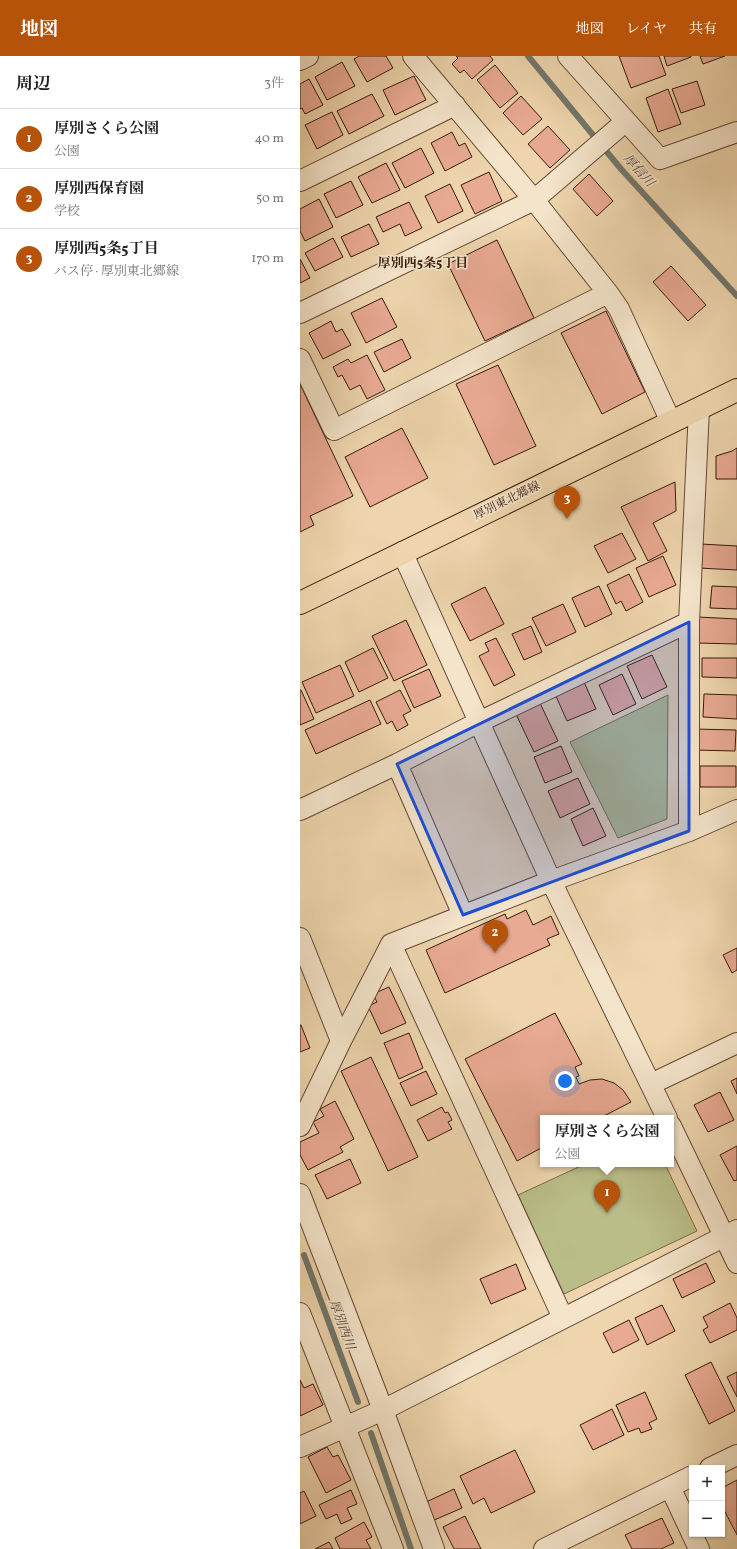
<!DOCTYPE html>
<html lang="ja">
<meta charset="utf-8">
<style>
body{margin:0;font-family:Vollkorn,"Noto Serif JP",serif;background:#f6f6f6;color:#222}
.controls{position:absolute;right:12px;bottom:12px;display:grid;overflow:hidden;border-radius:0px;box-shadow:0 1px 3px #0004}
.controls button{width:36px;height:36px;display:grid;place-items:center;padding:0;border:0;border-bottom:1px solid #e0e0e0;background:#fff;color:#222;font:20px sans-serif}
.you{position:absolute;left:265px;top:1025px;width:14px;height:14px;margin:-10px;border:3px solid #fff;border-radius:50%;background:#1a73e8;box-shadow:0 0 0 6px #1a73e833}
.badge{display:grid;place-items:center;width:26px;height:26px;border-radius:50%;background:#b45309;color:#fff;font-size:13px;font-weight:700}
.pin{position:absolute;translate:-50% -33px;filter:drop-shadow(0 1px 2px #0008)}
.pin::after{content:'';position:absolute;top:21px;width:14px;height:12px;background:inherit;clip-path:polygon(0 0,100% 0,50% 100%)}
.popup{position:absolute;left:240px;top:1059px;width:134px;height:52px;box-sizing:border-box;display:grid;place-content:center;border-radius:0px;background:#fff;filter:drop-shadow(0 1px 3px #0005);font-size:13px;white-space:nowrap;color:#767676}
.popup b{font-size:15px;color:#222}
.popup::after{content:'';position:absolute;left:50%;top:100%;margin-left:-8px;border:8px solid transparent;border-top-color:#fff}
.list{margin:0;padding:0;list-style:none}
h2{display:flex;justify-content:space-between;align-items:center;height:52px;margin:0;padding:0 16px;font-size:17px}
h2 small{font-size:13px;font-weight:400;color:#767676}
.list li{display:grid;grid-template-columns:26px 1fr auto;gap:12px;align-items:center;box-sizing:border-box;height:60px;padding:0 16px;border-top:1px solid #e0e0e0}
.list b{display:block;font-size:15px;white-space:nowrap}
.list p{margin:0;font-size:13px;white-space:nowrap;color:#767676}
.list em{font-size:13px;font-style:normal;color:#767676}
.map{position:relative;flex:none;width:437px;height:1493px;overflow:hidden}
header{display:flex;align-items:center;gap:24px;box-sizing:border-box;height:56px;padding:0 20px;background:#b45309;color:#fff}
header strong{font-size:19px}
nav{display:flex;gap:22px;margin-inline-start:auto;font-size:14px}
main{display:flex}
aside{flex:1;background:#fff}
.map>svg:first-child{display:block}
.green{fill:#babd88;stroke:#786b4a}
.lines{fill:none;stroke-linecap:round;stroke-linejoin:round}
.stream{stroke:#72786e;stroke-width:6}
.building{fill:#e9aa93;stroke:#36190b}
.street-casing{stroke:#644834;stroke-width:22}
.primary-casing{stroke:#36190b;stroke-width:24}
.street{stroke:#f4e4ca;stroke-width:20}
.primary{stroke:#eed5ad;stroke-width:22}
.marked{fill:#1d4ed8;fill-opacity:0.2;stroke:#1d4ed8;stroke-width:3;stroke-linejoin:round}
.labels{text-anchor:middle;dominant-baseline:central;stroke-width:3.5;stroke-linejoin:round;paint-order:stroke}
.street-label{font-size:12px;fill:#36190b;stroke:#f4e4ca}
.water-label{font-size:13px;font-style:italic;fill:#54493d;stroke:#f4e4ca}
.neighbourhood-label{font-size:13px;font-weight:bold;fill:#36190b;stroke:#f4e4ca}
</style>
<header>
<strong>地図</strong>
<nav><a>地図</a><a>レイヤ</a><a>共有</a></nav>
</header>
<main>
<aside>
<h2>周辺<small>3件</small></h2>
<ul class="list">
<li><span class="badge">1</span><div><b>厚別さくら公園</b><p>公園</p></div><em>40 m</em></li>
<li><span class="badge">2</span><div><b>厚別西保育園</b><p>学校</p></div><em>50 m</em></li>
<li><span class="badge">3</span><div><b>厚別西5条5丁目</b><p>バス停 · 厚別東北郷線</p></div><em>170 m</em></li>
</ul>
</aside>
<div class="map">
<svg width="437" height="1493" viewBox="0 0 437 1493">
<rect width="100%" height="100%" fill="#eed5ad"/>
<filter id="stains"><feTurbulence type="fractalNoise" baseFrequency=".005" numOctaves="4"/><feColorMatrix values="0 0 0 0 .2 0 0 0 0 .09 0 0 0 0 .02 0 0 0 .5 -.17"/></filter>
<radialGradient id="worn" r=".72"><stop offset=".6" stop-color="#630" stop-opacity="0"/><stop offset="1" stop-color="#630" stop-opacity=".3"/></radialGradient>
<path class="green" d="M 368,639 L 367,763 L 318,782 L 270,686 Z
M 285,1108 L 365,1108 L 397,1175 L 264,1238 L 218,1139 Z"/>
<g class="lines">
<path class="stream" d="M 228,0 L 321,113 L 437,240
M 4,1199 L 58,1346
M 71,1377 L 111,1493"/>
</g>
<path class="building" d="M 59,0 L 86,0 L 93,12 L 67,26 L 54,3 Z
M 156,0 L 190,0 L 193,4 L 172,23 L 164,14 L 160,17 L 152,8 L 158,2 Z
M 319,0 L 359,0 L 366,19 L 331,32 Z
M 364,0 L 391,0 L 391,1 L 367,10 Z
M 400,0 L 425,0 L 403,8 Z
M 42,6 L 55,30 L 27,44 L 15,21 Z
M 195,9 L 218,37 L 200,52 L 177,24 Z
M 114,20 L 126,44 L 95,59 L 83,34 Z
M 9,23 L 23,49 L 5,58 L 2,52 L 0,53 L 0,28 Z
M 397,25 L 405,49 L 381,57 L 372,33 Z
M 368,33 L 381,68 L 358,76 L 346,42 Z
M 72,38 L 84,60 L 49,78 L 37,55 Z
M 221,40 L 242,63 L 223,79 L 203,57 Z
M 32,56 L 43,79 L 17,93 L 5,69 Z
M 248,70 L 270,94 L 250,112 L 228,88 Z
M 152,76 L 159,90 L 165,87 L 172,101 L 145,115 L 131,87 Z
M 121,92 L 134,117 L 105,132 L 92,107 Z
M 86,107 L 100,134 L 72,147 L 58,121 Z
M 189,116 L 202,145 L 175,158 L 161,129 Z
M 289,118 L 313,145 L 297,160 L 273,133 Z
M 51,125 L 63,149 L 36,162 L 24,138 Z
M 150,128 L 163,155 L 138,167 L 125,140 Z
M 19,143 L 33,171 L 5,185 L 0,175 L 0,153 Z
M 109,146 L 122,172 L 105,180 L 100,168 L 83,176 L 76,161 Z
M 69,168 L 79,188 L 51,201 L 41,181 Z
M 33,182 L 43,201 L 15,215 L 5,197 Z
M 197,184 L 234,262 L 185,285 L 148,208 Z
M 0,203 L 10,222 L 0,227 Z
M 371,210 L 406,249 L 388,265 L 353,226 Z
M 82,242 L 97,271 L 66,287 L 51,257 Z
M 306,255 L 345,336 L 302,358 L 261,277 Z
M 31,265 L 36,276 L 42,273 L 51,289 L 23,303 L 9,277 Z
M 102,283 L 111,302 L 84,316 L 74,296 Z
M 67,299 L 85,334 L 67,343 L 60,329 L 50,334 L 42,319 L 38,321 L 33,311 L 48,303 L 51,307 Z
M 198,309 L 236,390 L 194,409 L 156,328 Z
M 0,328 L 53,440 L 10,460 L 14,469 L 0,476 Z
M 102,372 L 128,422 L 70,451 L 45,401 Z
M 437,392 L 437,423 L 416,423 L 416,400 L 432,395 Z
M 375,426 L 376,455 L 353,467 L 367,495 L 348,505 L 321,451 Z
M 322,477 L 336,503 L 308,517 L 294,490 Z
M 401,488 L 437,490 L 437,514 L 399,512 Z
M 363,500 L 376,529 L 349,541 L 336,512 Z
M 329,518 L 343,546 L 326,555 L 321,545 L 316,548 L 307,529 Z
M 299,530 L 312,558 L 285,571 L 272,542 Z
M 412,530 L 437,531 L 437,553 L 410,552 Z
M 185,531 L 204,568 L 170,585 L 151,548 Z
M 263,548 L 276,576 L 246,590 L 232,562 Z
M 398,561 L 437,563 L 437,588 L 397,587 Z
M 106,564 L 127,609 L 94,625 L 72,580 Z
M 231,570 L 242,596 L 224,604 L 212,578 Z
M 196,582 L 215,619 L 194,630 L 179,600 L 189,595 L 185,587 Z
M 73,592 L 88,622 L 59,636 L 45,606 Z
M 352,599 L 367,631 L 342,643 L 327,610 Z
M 402,602 L 437,602 L 437,622 L 402,621 Z
M 40,609 L 54,640 L 16,657 L 2,626 Z
M 129,613 L 141,640 L 114,652 L 102,625 Z
M 322,618 L 336,648 L 313,659 L 299,629 Z
M 284,626 L 296,653 L 267,665 L 255,638 Z
M 0,634 L 1,634 L 14,663 L 0,669 Z
M 100,634 L 111,655 L 103,659 L 108,669 L 97,675 L 92,665 L 87,668 L 76,646 Z
M 404,638 L 437,639 L 437,663 L 403,661 Z
M 70,644 L 81,668 L 16,698 L 5,674 Z
M 239,645 L 258,685 L 234,696 L 215,656 Z
M 394,673 L 436,674 L 435,695 L 394,694 Z
M 261,690 L 272,716 L 245,727 L 234,701 Z
M 400,710 L 436,710 L 436,731 L 400,731 Z
M 278,722 L 290,748 L 260,762 L 248,735 Z
M 293,752 L 306,780 L 283,790 L 271,763 Z
M 226,854 L 233,869 L 251,860 L 259,878 L 247,883 L 250,889 L 145,937 L 126,894 L 205,858 L 207,863 Z
M 437,892 L 437,914 L 432,917 L 423,899 Z
M 89,931 L 106,967 L 81,978 L 68,950 L 77,946 L 73,938 Z
M 255,957 L 282,1008 L 275,1011 L 279,1020 L 276,1021 L 279,1028 L 290,1024 L 302,1023 L 314,1027 L 323,1034 L 331,1046 L 300,1062 L 243,1062 L 243,1091 L 217,1105 L 165,1003 Z
M 0,969 L 1,969 L 10,992 L 0,996 Z
M 109,977 L 123,1012 L 99,1023 L 84,987 Z
M 71,1001 L 118,1101 L 88,1115 L 41,1015 Z
M 126,1015 L 137,1038 L 111,1050 L 100,1027 Z
M 437,1022 L 437,1038 L 431,1025 Z
M 420,1036 L 434,1064 L 408,1076 L 394,1049 Z
M 35,1045 L 54,1083 L 40,1091 L 43,1096 L 8,1114 L 0,1099 L 0,1086 L 19,1077 L 13,1066 L 24,1060 L 20,1053 Z
M 142,1051 L 145,1057 L 148,1056 L 152,1064 L 148,1066 L 152,1073 L 128,1085 L 117,1064 Z
M 437,1090 L 437,1124 L 434,1125 L 420,1099 Z
M 50,1103 L 61,1127 L 27,1143 L 15,1119 Z
M 406,1207 L 415,1226 L 382,1242 L 373,1223 Z
M 216,1208 L 226,1233 L 191,1248 L 180,1223 Z
M 430,1247 L 437,1262 L 437,1274 L 410,1287 L 403,1274 L 408,1271 L 403,1261 Z
M 362,1249 L 375,1275 L 347,1289 L 335,1262 Z
M 329,1264 L 339,1284 L 313,1297 L 303,1277 Z
M 411,1306 L 435,1355 L 409,1368 L 385,1319 Z
M 437,1316 L 437,1341 L 427,1321 Z
M 0,1324 L 4,1332 L 13,1328 L 23,1349 L 0,1360 Z
M 345,1336 L 357,1363 L 349,1367 L 352,1373 L 341,1377 L 339,1372 L 328,1376 L 316,1349 Z
M 312,1353 L 324,1379 L 293,1394 L 280,1369 Z
M 27,1391 L 33,1401 L 38,1399 L 51,1424 L 26,1437 L 8,1401 Z
M 215,1394 L 235,1436 L 191,1457 L 184,1442 L 173,1448 L 160,1420 Z
M 437,1424 L 437,1479 L 422,1450 L 422,1432 Z
M 154,1433 L 162,1452 L 132,1465 L 124,1447 Z
M 51,1434 L 57,1448 L 47,1452 L 52,1463 L 41,1468 L 37,1458 L 26,1463 L 19,1449 Z
M 4,1435 L 16,1460 L 0,1468 L 0,1437 Z
M 165,1460 L 181,1493 L 154,1493 L 143,1471 Z
M 362,1462 L 374,1487 L 361,1493 L 332,1493 L 325,1479 Z
M 64,1466 L 72,1481 L 66,1484 L 71,1493 L 40,1493 L 35,1482 Z
M 29,1486 L 33,1493 L 15,1493 Z"/>
<g class="lines">
<g class="street-casing">
<path id="street" d="M 113,0 L 234,144 L 308,237 L 319,253 L 371,366
M 268,0 L 360,103 L 437,76
M 0,4 L 8,0
M 0,125 L 155,49
M 0,257 L 234,144 L 325,66
M 0,303 L 34,374 L 308,237
M 102,496 L 251,825 L 367,1062
M 97,708 L 163,859
M 0,754 L 97,708 L 179,666 L 389,566
M 389,775 L 389,566 L 399,353
M 0,882 L 41,985
M 91,888 L 263,1262
M 351,1028 L 437,987
M 0,1070 L 41,985 L 91,888 L 251,825 L 389,775 L 437,754
M 371,1070 L 437,1207
M 0,1138 L 83,1354 L 134,1493
M 0,1257 L 93,1493
M 0,1391 L 83,1354 L 437,1174
M 410,1412 L 437,1399
M 370,1431 L 399,1493
M 244,1493 L 392,1420"/>
</g>
<g class="primary-casing">
<path id="primary" d="M 0,547 L 437,334"/>
</g>
<use href="#street" class="street"/>
<use href="#primary" class="primary"/>
</g>
<path class="marked" d="M 389,566 L 389,775 L 163,859 L 97,708 Z"/>
<g class="labels">
<g class="street-label">
<text transform="translate(207 445) rotate(-26)">厚別東北郷線</text>
</g>
<g class="water-label">
<text transform="translate(338 115) rotate(48)">厚信川</text>
<text transform="translate(41 1269) rotate(70)">厚別西川</text>
</g>
<g class="neighbourhood-label">
<text x="123" y="208">厚別西5条5丁目</text>
</g>
</g>
<rect width="100%" height="100%" filter="url(#stains)"/>
<rect width="100%" height="100%" fill="url(#worn)"/>
</svg>
<div class="controls">
<button>+</button>
<button>−</button>
</div>
<div class="you"></div>
<div class="pin badge" style="left:307px;top:1157px">1</div>
<div class="popup"><b>厚別さくら公園</b>公園</div>
<div class="pin badge" style="left:195px;top:897px">2</div>
<div class="pin badge" style="left:267px;top:463px">3</div>
</div>
</main>
